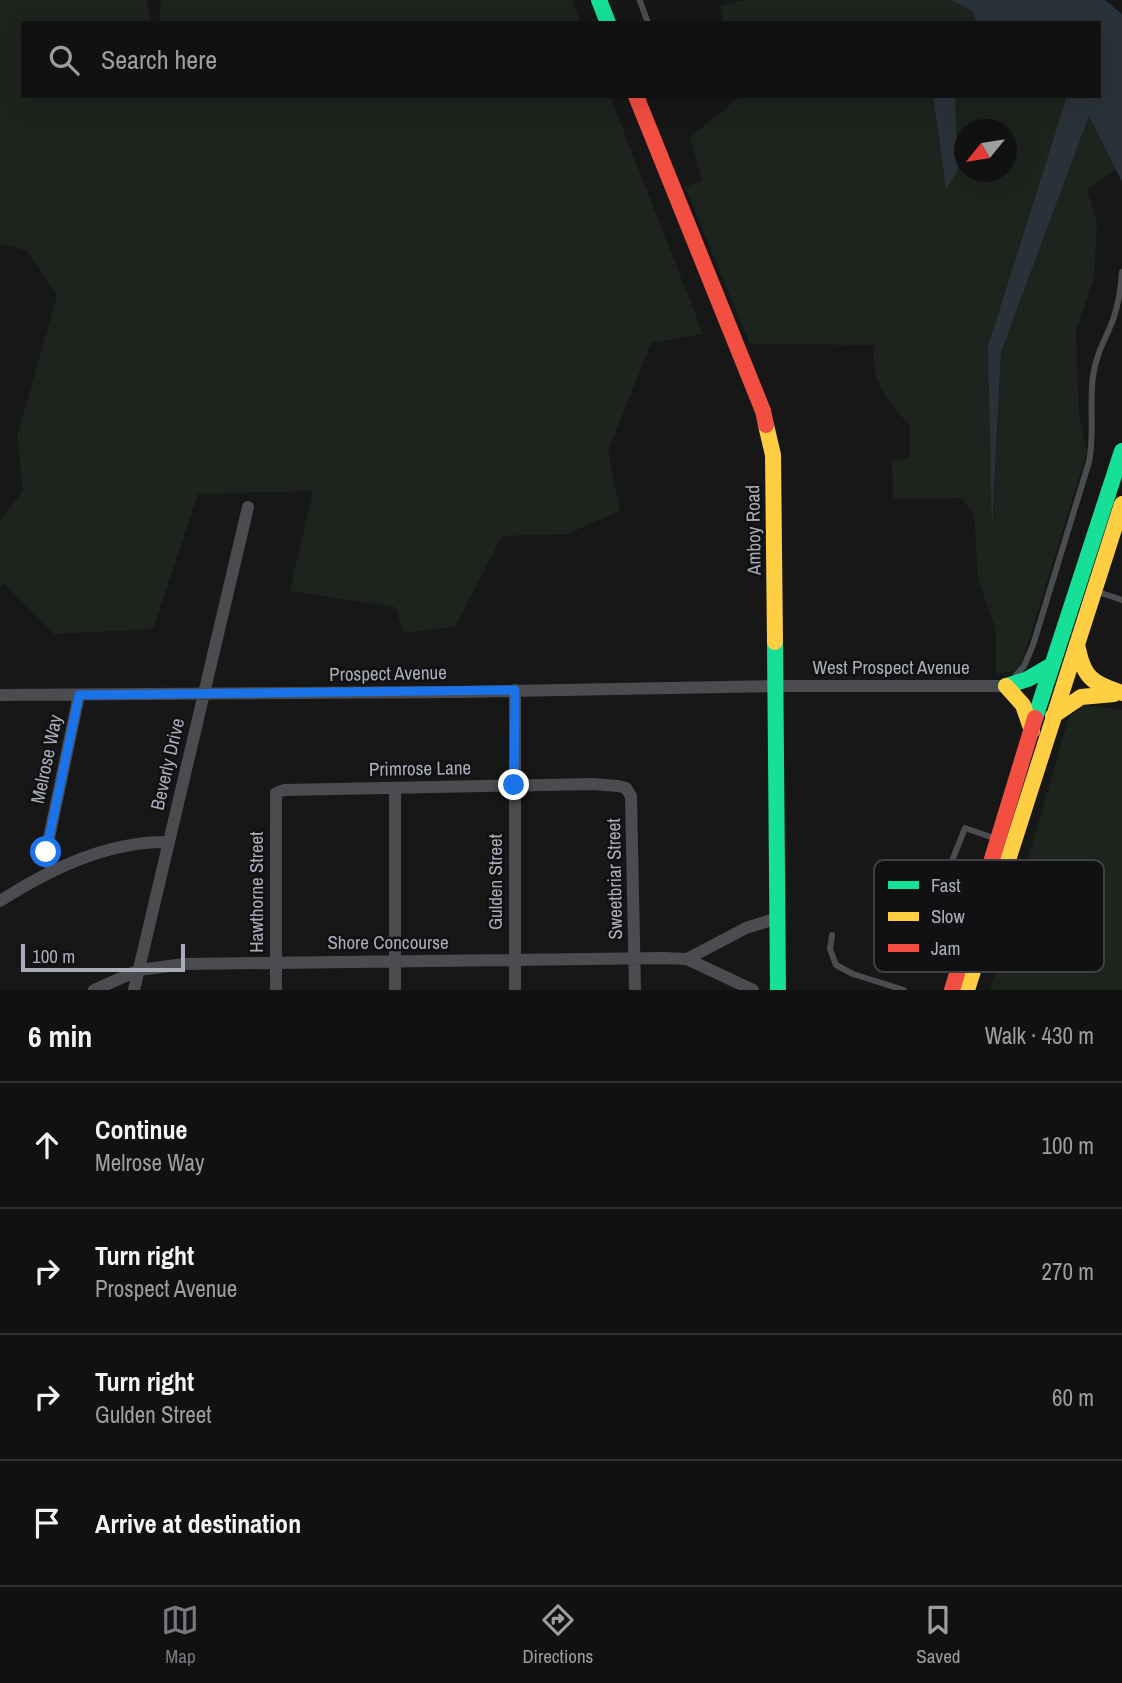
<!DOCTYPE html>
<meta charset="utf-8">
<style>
body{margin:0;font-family:"Archivo Narrow",sans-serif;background:#1e1f1f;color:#f1f3f6}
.compass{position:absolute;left:954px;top:119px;width:63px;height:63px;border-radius:50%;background:#111;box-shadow:0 7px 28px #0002;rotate:240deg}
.scale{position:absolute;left:21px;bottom:18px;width:164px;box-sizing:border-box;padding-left:7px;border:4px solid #a8adb8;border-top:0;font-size:19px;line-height:24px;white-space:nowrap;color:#a8adb8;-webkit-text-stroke:5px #111113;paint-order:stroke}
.stop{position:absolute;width:21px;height:21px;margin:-16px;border:5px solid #1a73e8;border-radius:50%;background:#fff}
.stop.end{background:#1a73e8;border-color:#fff;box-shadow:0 2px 7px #0008}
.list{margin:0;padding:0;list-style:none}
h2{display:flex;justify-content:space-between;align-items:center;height:91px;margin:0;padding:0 28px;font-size:30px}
h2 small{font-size:23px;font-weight:400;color:#9c9d9f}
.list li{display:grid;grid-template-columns:46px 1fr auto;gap:21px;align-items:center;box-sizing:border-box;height:126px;padding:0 28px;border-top:2px solid #303131}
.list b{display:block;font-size:26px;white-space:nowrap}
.list p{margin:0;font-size:23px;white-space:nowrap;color:#9c9d9f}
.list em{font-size:23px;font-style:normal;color:#9c9d9f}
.icon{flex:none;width:38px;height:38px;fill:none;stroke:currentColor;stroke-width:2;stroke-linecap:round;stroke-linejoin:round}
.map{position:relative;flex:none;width:1122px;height:990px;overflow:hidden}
.search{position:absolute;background:#111;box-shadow:0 7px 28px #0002;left:21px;right:21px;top:21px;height:77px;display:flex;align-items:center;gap:18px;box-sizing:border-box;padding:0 24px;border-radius:0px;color:#9c9d9f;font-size:26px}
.sheet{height:595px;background:#111}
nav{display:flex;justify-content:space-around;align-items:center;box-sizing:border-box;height:98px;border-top:2px solid #303131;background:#111;font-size:19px;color:#9c9d9f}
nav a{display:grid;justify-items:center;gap:4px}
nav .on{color:#757880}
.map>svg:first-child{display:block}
.green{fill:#1d241e;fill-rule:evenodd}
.water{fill:#2a3239}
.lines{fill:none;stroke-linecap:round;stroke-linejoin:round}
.lane{stroke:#4b4c50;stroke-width:6}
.street{stroke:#4b4c50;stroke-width:12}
.fast{stroke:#16e098;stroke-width:16}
.slow{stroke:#ffcf43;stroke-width:16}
.jam{stroke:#f24e42;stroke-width:16}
.route{stroke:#1a73e8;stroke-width:9}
.labels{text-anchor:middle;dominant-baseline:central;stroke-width:5;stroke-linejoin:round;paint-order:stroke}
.street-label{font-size:19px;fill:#a8adb8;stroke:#111113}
.key{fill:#111113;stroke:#3e4045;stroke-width:2}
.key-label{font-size:19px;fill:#a8adb8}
</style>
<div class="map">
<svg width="1122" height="990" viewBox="0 0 1122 990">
<rect width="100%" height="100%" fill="#171717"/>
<path class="green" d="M 0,0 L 147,0 L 150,23 L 23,23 L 23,96 L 610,96 L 703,334 L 651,343 L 608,452 L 620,511 L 567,534 L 502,536 L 455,627 L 404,633 L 395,607 L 290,591 L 313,491 L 198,494 L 153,629 L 54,634 L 3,583 L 0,587 L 0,521 L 23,491 L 17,437 L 57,295 L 27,251 L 0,244 Z
M 161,0 L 572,0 L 581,23 L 159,23 Z
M 745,0 L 951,0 L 972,11 L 977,23 L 724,23 L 720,6 Z
M 741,96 L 933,96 L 946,188 L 958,169 L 955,96 L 1067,96 L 988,346 L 993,514 L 1001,352 L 1089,116 L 1116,170 L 1087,189 L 1097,222 L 1094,277 L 1076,331 L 1079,416 L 1087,452 L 1022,662 L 1015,671 L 996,674 L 996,631 L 978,578 L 974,513 L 961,498 L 893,499 L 892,461 L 910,457 L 910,425 C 888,403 868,377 875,345 L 750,344 L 685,187 L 702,181 L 690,137 ZM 964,130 L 1006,130 L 1006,172 L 964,172 Z
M 1083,705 L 1122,710 L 1122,990 L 990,990 L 1069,717 Z"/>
<path class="water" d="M 951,0 L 1105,0 L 1122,14 L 1122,182 L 1089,116 L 1001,352 L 992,528 L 988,346 L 1067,96 L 1099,96 L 1099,23 L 977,23 L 972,11 Z
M 933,96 L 955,96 L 958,170 L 946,189 Z"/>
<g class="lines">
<path class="lane" d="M 640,1 L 648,23
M 1098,592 L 1122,600
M 1016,675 L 1024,666 L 1033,645 L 1089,462 C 1095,433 1089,405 1093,376 C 1096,354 1105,340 1113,320 C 1118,305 1121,289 1122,272
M 967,921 L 936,901 L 965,828 L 994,838
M 832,935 L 830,949 L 836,965 L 853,974 L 904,990"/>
<path class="street" d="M 0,695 L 457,692 L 776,686 L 1006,686
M 395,788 L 395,990
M 52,872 L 46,852 L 79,695
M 0,901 C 50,869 108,841 168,842
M 687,959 L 746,928 L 778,918
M 94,990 L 139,970 L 184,964 L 664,958 L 687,959 L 753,990
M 134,990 L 248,507
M 276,990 L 276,793 L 284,790 L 592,784 L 618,786 L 626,788 L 631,796 L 635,990
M 515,990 L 515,690"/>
<path class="fast" d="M 599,0 L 608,23
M 775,642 L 778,990
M 1006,686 L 1028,679 L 1052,665
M 1035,718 L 1122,451"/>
<path class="slow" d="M 766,425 L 773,455 L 775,642
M 1077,644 C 1083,677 1091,683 1122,693
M 1006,686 L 1023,705 L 1032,731
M 1053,716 L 1081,697 L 1114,694
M 1000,885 L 1122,504
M 967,990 L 983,939"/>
<path class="jam" d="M 636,96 L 763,411 L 766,425
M 952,990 L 1035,718"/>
</g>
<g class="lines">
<path class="route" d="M 46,852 L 79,695 L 515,690 L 514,785"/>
</g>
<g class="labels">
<g class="street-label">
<text transform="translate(753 530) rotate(-91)">Amboy Road</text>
<text x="891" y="667">West Prospect Avenue</text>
<text transform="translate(388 673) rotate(-1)">Prospect Avenue</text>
<text transform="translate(46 759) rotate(-78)">Melrose Way</text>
<text transform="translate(167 764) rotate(-77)">Beverly Drive</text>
<text transform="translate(420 768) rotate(-1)">Primrose Lane</text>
<text transform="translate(614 879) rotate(-91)">Sweetbriar Street</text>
<text transform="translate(495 882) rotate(-90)">Gulden Street</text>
<text transform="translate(256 892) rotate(-90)">Hawthorne Street</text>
<text x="388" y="942">Shore Concourse</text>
</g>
</g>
<rect x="874" y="860" width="230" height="112" rx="10" class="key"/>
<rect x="888" y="881" width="31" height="8" fill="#16e098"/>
<rect x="888" y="912" width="31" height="9" fill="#ffcf43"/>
<rect x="888" y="944" width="31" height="8" fill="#f24e42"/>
<g class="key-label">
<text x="931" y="892">Fast</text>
<text x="931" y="923">Slow</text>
<text x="931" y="955">Jam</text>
</g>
</svg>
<svg class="compass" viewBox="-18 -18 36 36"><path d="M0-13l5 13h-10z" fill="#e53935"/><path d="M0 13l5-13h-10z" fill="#9c9d9f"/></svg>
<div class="scale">100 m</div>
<div class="stop" style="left:46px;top:852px"></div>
<div class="stop end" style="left:514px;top:785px"></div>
<div class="search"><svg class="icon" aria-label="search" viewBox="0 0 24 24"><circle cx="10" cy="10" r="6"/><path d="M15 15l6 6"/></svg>Search here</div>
</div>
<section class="sheet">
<h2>6 min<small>Walk · 430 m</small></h2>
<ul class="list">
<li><svg class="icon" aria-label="ahead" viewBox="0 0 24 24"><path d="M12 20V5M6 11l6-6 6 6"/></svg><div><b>Continue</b><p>Melrose Way</p></div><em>100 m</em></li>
<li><svg class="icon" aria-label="right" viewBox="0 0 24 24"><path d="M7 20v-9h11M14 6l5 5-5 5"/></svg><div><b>Turn right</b><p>Prospect Avenue</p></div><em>270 m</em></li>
<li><svg class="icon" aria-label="right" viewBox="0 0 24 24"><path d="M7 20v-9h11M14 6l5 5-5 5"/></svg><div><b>Turn right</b><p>Gulden Street</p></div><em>60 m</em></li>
<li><svg class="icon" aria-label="arrive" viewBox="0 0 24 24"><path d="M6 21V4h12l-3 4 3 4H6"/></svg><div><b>Arrive at destination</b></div></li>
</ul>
</section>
<nav>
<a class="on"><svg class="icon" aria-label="map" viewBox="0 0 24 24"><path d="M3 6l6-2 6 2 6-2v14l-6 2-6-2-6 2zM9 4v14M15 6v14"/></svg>Map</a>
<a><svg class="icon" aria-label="directions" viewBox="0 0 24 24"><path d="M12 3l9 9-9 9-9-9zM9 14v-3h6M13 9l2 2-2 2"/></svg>Directions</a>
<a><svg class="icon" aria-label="saved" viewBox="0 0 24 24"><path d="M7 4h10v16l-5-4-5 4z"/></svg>Saved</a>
</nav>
